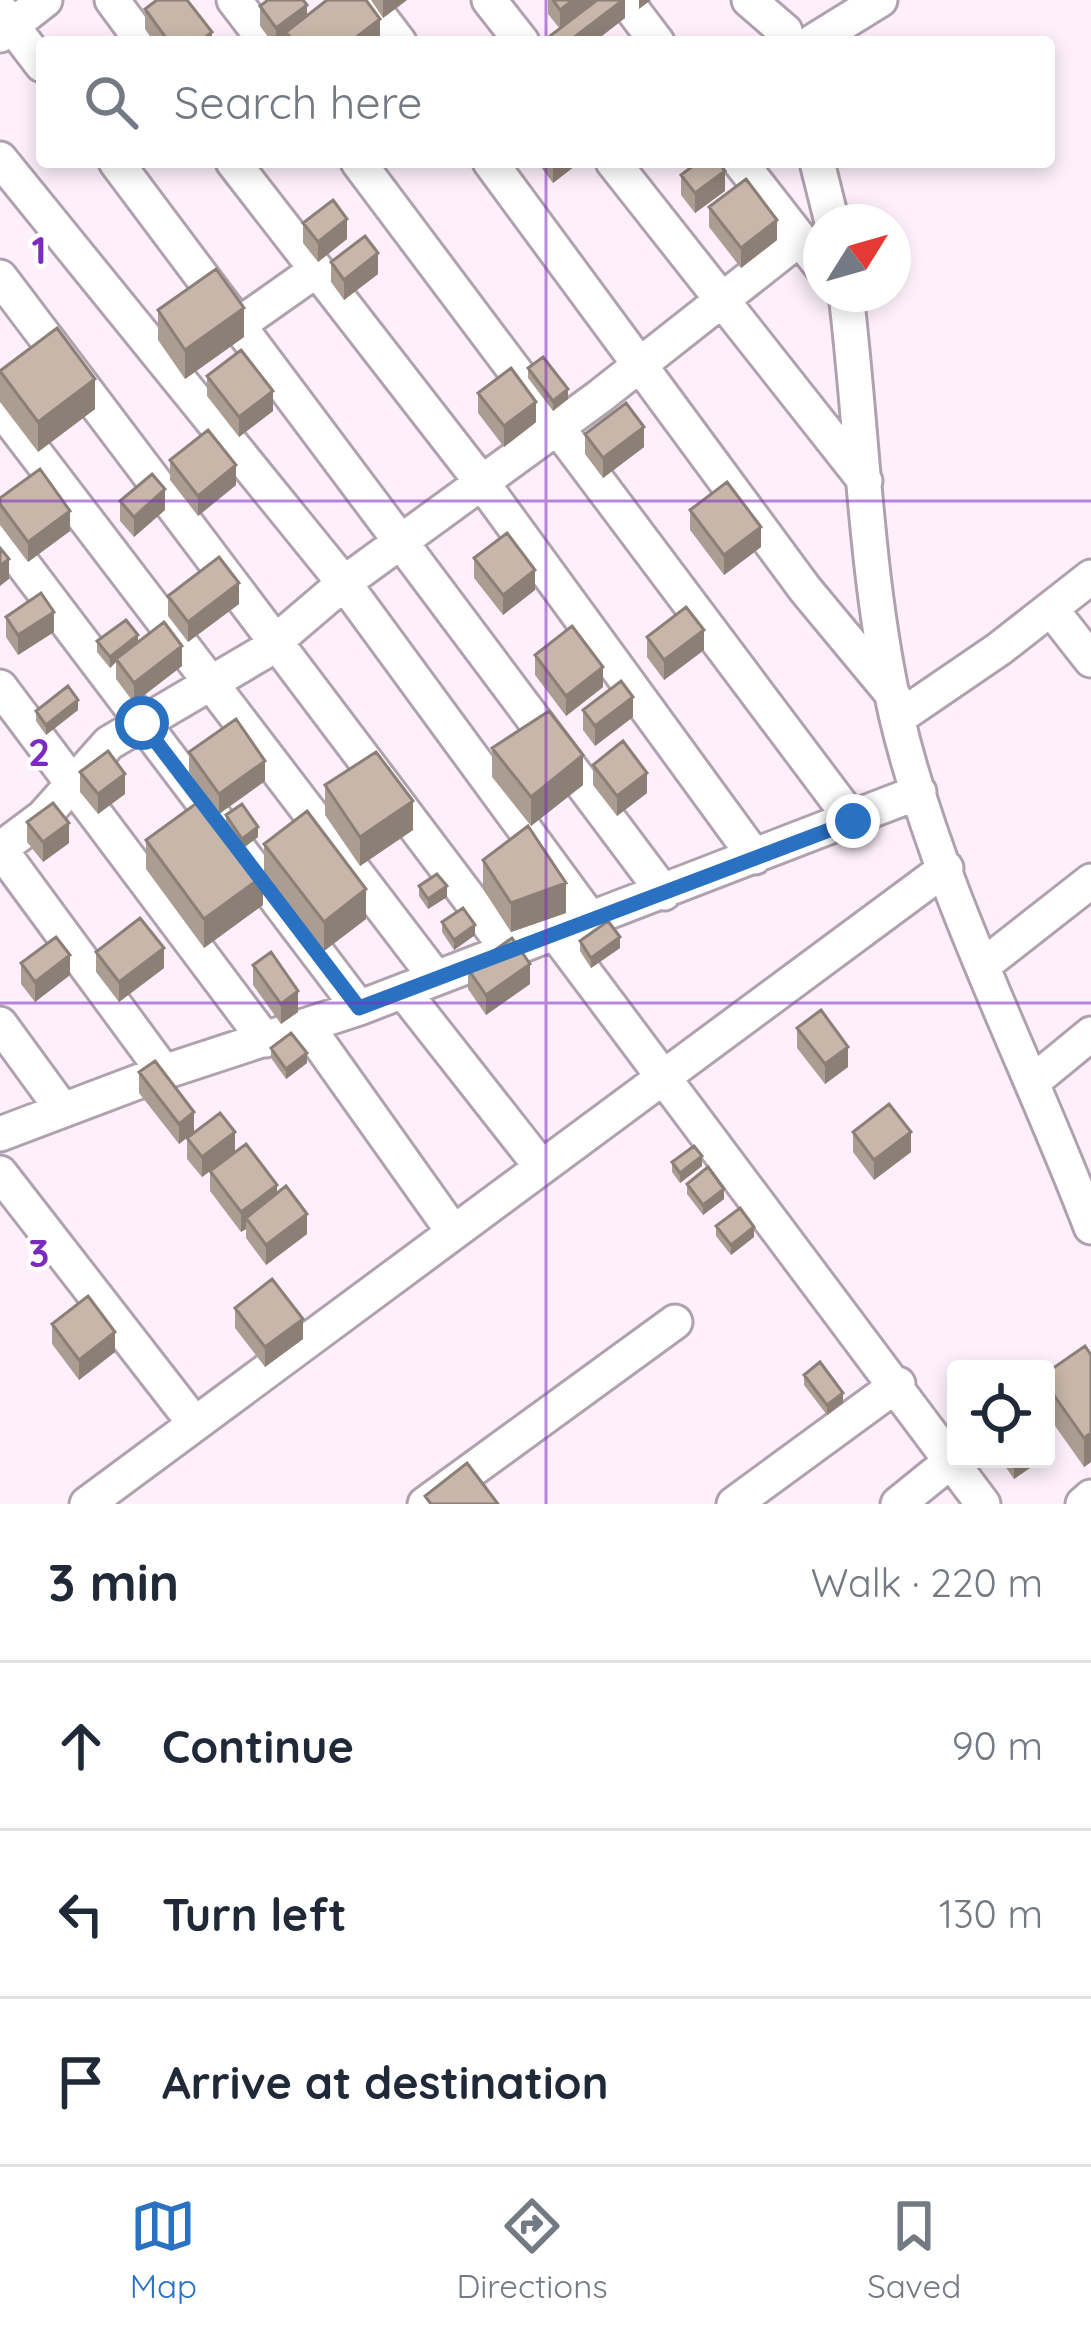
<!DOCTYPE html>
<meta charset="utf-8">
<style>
body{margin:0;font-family:Quicksand,sans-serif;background:#f6f6f7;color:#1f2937}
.controls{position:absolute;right:36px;bottom:36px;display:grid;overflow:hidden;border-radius:12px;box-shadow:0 6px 18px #0003}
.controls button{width:108px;height:108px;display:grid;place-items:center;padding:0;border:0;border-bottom:3px solid #e0e1e3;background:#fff;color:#1f2937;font:60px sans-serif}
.compass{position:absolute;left:803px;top:204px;width:108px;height:108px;border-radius:50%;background:#fff;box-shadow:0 6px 18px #0003;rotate:53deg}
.stop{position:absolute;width:36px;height:36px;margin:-27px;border:9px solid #2b71c2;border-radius:50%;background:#fff}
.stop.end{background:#2b71c2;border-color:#fff;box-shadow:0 3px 12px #0008}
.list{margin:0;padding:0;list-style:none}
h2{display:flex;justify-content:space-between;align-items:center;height:156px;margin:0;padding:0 48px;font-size:51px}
h2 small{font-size:39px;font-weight:400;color:#747a83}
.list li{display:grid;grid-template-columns:78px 1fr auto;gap:36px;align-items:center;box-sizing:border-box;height:168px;padding:0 48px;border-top:3px solid #e0e1e3}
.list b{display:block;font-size:45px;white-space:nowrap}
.list em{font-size:39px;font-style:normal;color:#747a83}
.icon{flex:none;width:66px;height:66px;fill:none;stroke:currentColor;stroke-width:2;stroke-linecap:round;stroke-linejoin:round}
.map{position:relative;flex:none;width:1091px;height:1504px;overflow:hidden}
.search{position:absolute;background:#fff;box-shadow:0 6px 18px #0003;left:36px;right:36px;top:36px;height:132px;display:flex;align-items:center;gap:30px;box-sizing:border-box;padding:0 42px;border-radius:12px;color:#747a83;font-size:45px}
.sheet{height:660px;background:#fff}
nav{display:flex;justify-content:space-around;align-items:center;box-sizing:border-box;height:168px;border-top:3px solid #e0e1e3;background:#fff;font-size:33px;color:#747a83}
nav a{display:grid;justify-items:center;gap:6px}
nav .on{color:#2b71c2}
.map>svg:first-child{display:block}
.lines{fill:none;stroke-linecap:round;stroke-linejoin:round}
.minor-casing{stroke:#b0a1af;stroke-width:39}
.minor{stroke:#fff;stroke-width:33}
.wall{fill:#ab9d91}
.shaded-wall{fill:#8b7f76}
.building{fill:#c7b6a9;stroke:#8b7f76;stroke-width:3}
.route{stroke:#2b71c2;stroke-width:15}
.grid{fill:none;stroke:#7b2cbf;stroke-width:3;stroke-opacity:0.55}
.grid-label{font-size:39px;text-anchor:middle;font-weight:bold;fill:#7b2cbf;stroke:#fff;stroke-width:9;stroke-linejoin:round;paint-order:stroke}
</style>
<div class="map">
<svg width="1091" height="1504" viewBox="0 0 1091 1504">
<rect width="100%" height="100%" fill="#fdf0fc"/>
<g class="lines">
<g class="minor-casing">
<path id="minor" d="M 112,0 L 143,42
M 234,0 L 266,42
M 367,0 L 399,42
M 489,0 L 522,42
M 625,0 L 657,42
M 749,0 L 785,31
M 0,10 L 42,65
M 0,35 L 45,0
M 812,42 L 880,0
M 0,159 L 344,583 L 589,917
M 116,162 L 664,893
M 233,162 L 483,484 L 755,857
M 358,162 L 853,821
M 490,162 L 805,589 L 893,695
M 613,162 L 865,481
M 740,162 L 821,266
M 817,162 L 832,222
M 0,277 L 509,951
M 846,294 C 863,434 865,580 897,718 C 939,893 1027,1059 1091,1227
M 240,324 L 315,271
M 0,407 L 436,978
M 0,534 L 359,1008
M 1051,609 L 1091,660
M 0,687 L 265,1040
M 898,718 L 999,649 L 1091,577
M 0,849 L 43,817 L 109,743 L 262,653 L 344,583 L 599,397 L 798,240
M 0,849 L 164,1072
M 556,934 L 983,1504
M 985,964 L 1091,881
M 403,991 L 539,1164
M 0,1024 L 62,1109
M 307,1026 L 452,1230
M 1035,1080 L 1091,1034
M 0,1134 L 164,1072 L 359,1008 L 919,792
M 0,1173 L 195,1424
M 87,1504 L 946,868
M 425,1504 L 675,1322
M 734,1504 L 898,1384
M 898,1504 L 956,1457
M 1083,1504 L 1091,1497"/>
</g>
<use href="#minor" class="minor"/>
</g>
<path class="wall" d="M 371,0 L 407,0 L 383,18 Z
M 548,0 L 625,0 L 625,18 L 594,42 L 550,42 L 550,36 L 560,29 L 548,14 Z
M 260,6 L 307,16 L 380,42 L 272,42 L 260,26 Z
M 145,9 L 212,42 L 154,42 L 145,29 Z
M 537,162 L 580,162 L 553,183 Z
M 681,175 L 725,191 L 695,213 L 681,195 Z
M 709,207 L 777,240 L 741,268 L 709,227 Z
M 303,223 L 347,239 L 318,262 L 303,243 Z
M 331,262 L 378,274 L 344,300 L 331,282 Z
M 158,310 L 244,337 L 185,379 L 158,340 Z
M 528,368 L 568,399 L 553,411 L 528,378 Z
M 0,371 L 95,409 L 38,452 L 0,402 Z
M 207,376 L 273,411 L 239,437 L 207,396 Z
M 478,393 L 536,422 L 504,447 L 478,413 Z
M 585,434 L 644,447 L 603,478 L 585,454 Z
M 170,460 L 236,485 L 198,516 L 170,480 Z
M 0,498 L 70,531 L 28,562 L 0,525 Z
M 120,501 L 165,510 L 134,537 L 120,521 Z
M 690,510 L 761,547 L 724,575 L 690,530 Z
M 474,558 L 535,590 L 503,615 L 474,578 Z
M 168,596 L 239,604 L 188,642 L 168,616 Z
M 6,617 L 54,632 L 18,655 L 6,637 Z
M 647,637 L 704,650 L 664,680 L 647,657 Z
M 97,641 L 138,642 L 182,666 L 134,703 L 116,679 L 116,662 L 110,668 L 97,652 Z
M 535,655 L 603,687 L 566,716 L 535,675 Z
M 78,710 L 46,735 L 36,721 L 36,711 Z
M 583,710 L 633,717 L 595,746 L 583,730 Z
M 492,748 L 583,785 L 531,826 L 492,777 Z
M 189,752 L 265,781 L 219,814 L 189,772 Z
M 593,765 L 647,793 L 617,816 L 593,785 Z
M 80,772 L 125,794 L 98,814 L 80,792 Z
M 325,785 L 413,830 L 360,866 L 325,815 Z
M 226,815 L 258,837 L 243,848 L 263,905 L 204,948 L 146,869 L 146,840 L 226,825 Z
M 27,822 L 69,843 L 43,862 L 27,842 Z
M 264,844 L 366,919 L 324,951 L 264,873 Z
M 483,860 L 566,913 L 511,932 L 483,889 Z
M 419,886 L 447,897 L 428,909 L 419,896 Z
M 442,922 L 475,935 L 454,950 L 442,932 Z
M 580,941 L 620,948 L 591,968 L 580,951 Z
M 96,952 L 164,968 L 119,1002 L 96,972 Z
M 21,963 L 70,975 L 35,1002 L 21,984 Z
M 253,965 L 298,1012 L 281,1024 L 253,985 Z
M 468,969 L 530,984 L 486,1015 L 468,989 Z
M 797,1028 L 848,1067 L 825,1084 L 797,1048 Z
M 271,1048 L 307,1063 L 286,1079 L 271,1058 Z
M 139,1072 L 194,1132 L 179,1144 L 139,1093 Z
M 853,1132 L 911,1152 L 874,1180 L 853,1152 Z
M 187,1138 L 235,1152 L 202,1177 L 187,1159 Z
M 672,1162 L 702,1166 L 680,1183 L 672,1172 Z
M 210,1171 L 277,1194 L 307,1234 L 266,1265 L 246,1238 L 246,1229 L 241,1232 L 210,1191 Z
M 687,1184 L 724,1199 L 703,1215 L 687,1194 Z
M 716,1226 L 754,1237 L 731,1255 L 716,1236 Z
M 235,1308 L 303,1339 L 265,1367 L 235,1328 Z
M 52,1324 L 115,1352 L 79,1380 L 52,1344 Z
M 1091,1355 L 1091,1462 L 1084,1467 L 1046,1413 L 1046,1373 Z
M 804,1375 L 843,1403 L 827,1415 L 804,1385 Z
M 1000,1459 L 1043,1459 L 1014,1479 Z"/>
<path class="shaded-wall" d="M 383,0 L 407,0 L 383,18 Z
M 573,0 L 598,0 L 560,30 L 560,10 Z
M 623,0 L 625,0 L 625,18 L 594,42 L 568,42 Z
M 639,0 L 651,0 L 639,9 Z
M 307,5 L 307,25 L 286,32 L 286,41 L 276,42 L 276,28 Z
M 380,19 L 380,42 L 350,42 Z
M 212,32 L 212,42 L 199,42 Z
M 553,162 L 580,162 L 553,183 Z
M 725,171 L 725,191 L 695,213 L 695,193 Z
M 347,219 L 347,239 L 318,262 L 318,242 Z
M 777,220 L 777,240 L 741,268 L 741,248 Z
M 378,253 L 378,274 L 344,300 L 344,280 Z
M 244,308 L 244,337 L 185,379 L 185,350 Z
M 95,379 L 95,409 L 38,452 L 38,422 Z
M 568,389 L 568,399 L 553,411 L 553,401 Z
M 273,391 L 273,411 L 239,437 L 239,417 Z
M 536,402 L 536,422 L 504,447 L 504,426 Z
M 644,427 L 644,447 L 603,478 L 603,458 Z
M 236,465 L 236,485 L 198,516 L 198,496 Z
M 165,489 L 165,510 L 134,537 L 134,517 Z
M 70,511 L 70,531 L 28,562 L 28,542 Z
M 761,527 L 761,547 L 724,575 L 724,555 Z
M 9,559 L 9,579 L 0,586 L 0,566 Z
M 535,570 L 535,590 L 503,615 L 503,595 Z
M 239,583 L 239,604 L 188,642 L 188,622 Z
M 54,612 L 54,632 L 18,655 L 18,635 Z
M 704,630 L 704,650 L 664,680 L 664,660 Z
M 138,635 L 138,646 L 116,659 L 116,662 L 110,668 L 110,657 Z
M 182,646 L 182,666 L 134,703 L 134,683 Z
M 603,667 L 603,687 L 566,716 L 566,696 Z
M 633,697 L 633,717 L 595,746 L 595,726 Z
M 78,700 L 78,710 L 46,735 L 46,725 Z
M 583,755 L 583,785 L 531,826 L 531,797 Z
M 265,761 L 265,781 L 219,814 L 219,794 Z
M 647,773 L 647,793 L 617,816 L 617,796 Z
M 125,774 L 125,794 L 98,814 L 98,794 Z
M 413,801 L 413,830 L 360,866 L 360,837 Z
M 69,823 L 69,843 L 43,862 L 43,842 Z
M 258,827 L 258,837 L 242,849 L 242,839 Z
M 263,876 L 263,905 L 204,948 L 204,919 Z
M 566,883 L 566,913 L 511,932 L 511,903 Z
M 447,886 L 447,897 L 428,909 L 428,899 Z
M 366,889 L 366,919 L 324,951 L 324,922 Z
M 475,925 L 475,935 L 454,950 L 454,940 Z
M 620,937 L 620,948 L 591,968 L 591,958 Z
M 164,948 L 164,968 L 119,1002 L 119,982 Z
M 70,955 L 70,975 L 35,1002 L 35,982 Z
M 530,964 L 530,984 L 486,1015 L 486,995 Z
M 298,991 L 298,1012 L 281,1024 L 281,1004 Z
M 848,1047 L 848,1067 L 825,1084 L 825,1064 Z
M 307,1053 L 307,1063 L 286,1079 L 286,1069 Z
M 194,1112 L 194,1132 L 179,1144 L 179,1124 Z
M 235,1132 L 235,1152 L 202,1177 L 202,1157 Z
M 911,1132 L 911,1152 L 874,1180 L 874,1160 Z
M 702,1156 L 702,1166 L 680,1183 L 680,1173 Z
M 277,1185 L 277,1205 L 246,1218 L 246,1229 L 241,1232 L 241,1212 Z
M 724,1189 L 724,1199 L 703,1215 L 703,1205 Z
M 307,1214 L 307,1234 L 266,1265 L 266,1245 Z
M 754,1227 L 754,1237 L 731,1255 L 731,1245 Z
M 303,1319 L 303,1339 L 265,1367 L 265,1347 Z
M 115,1332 L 115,1352 L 79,1380 L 79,1360 Z
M 843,1393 L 843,1403 L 827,1415 L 827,1405 Z
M 1091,1433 L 1091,1462 L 1084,1467 L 1084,1438 Z
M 1014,1459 L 1043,1459 L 1014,1479 Z"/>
<path class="building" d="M 157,0 L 187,0 L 212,32 L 199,42 L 169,42 L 145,9 Z
M 268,0 L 303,0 L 307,5 L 276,28 L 260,6 Z
M 327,0 L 366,0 L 380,19 L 350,42 L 294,42 L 286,32 Z
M 553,0 L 573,0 L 560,10 Z
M 597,0 L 623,0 L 568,42 L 554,42 L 550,36 Z
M 698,162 L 718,162 L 725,171 L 695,193 L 681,175 Z
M 746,179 L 777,220 L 741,248 L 709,207 Z
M 333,200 L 347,219 L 318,242 L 303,223 Z
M 365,236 L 378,253 L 344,280 L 331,262 Z
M 216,269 L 244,308 L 185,350 L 158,310 Z
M 57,328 L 95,379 L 38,422 L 0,371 Z
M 241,350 L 273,391 L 239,417 L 207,376 Z
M 543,357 L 568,389 L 553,401 L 528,368 Z
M 511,368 L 536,402 L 504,426 L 478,393 Z
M 626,403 L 644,427 L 603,458 L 585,434 Z
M 208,430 L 236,465 L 198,496 L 170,460 Z
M 40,469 L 70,511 L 28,542 L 0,504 L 0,498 Z
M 152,474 L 165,489 L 134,517 L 120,501 Z
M 727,482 L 761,527 L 724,555 L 690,510 Z
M 507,533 L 535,570 L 503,595 L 474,558 Z
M 0,548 L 9,559 L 0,566 Z
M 219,557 L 239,583 L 188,622 L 168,596 Z
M 41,593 L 54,612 L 18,635 L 6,617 Z
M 686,607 L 704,630 L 664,660 L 647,637 Z
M 126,620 L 138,635 L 110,657 L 97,641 Z
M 164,622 L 182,646 L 134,683 L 116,659 Z
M 572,626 L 603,667 L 566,696 L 535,655 Z
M 621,681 L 633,697 L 595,726 L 583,710 Z
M 68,686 L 78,700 L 46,725 L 36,711 Z
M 549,711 L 583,755 L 531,797 L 492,748 Z
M 236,719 L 265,761 L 219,794 L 189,752 Z
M 623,741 L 647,773 L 617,796 L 593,765 Z
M 108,751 L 125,774 L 98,794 L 80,772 Z
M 376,752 L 413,801 L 360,837 L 325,785 Z
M 205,797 L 263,876 L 204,919 L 146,840 Z
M 53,803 L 69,823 L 43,842 L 27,822 Z
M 242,804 L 258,827 L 242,839 L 226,815 Z
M 307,811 L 366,889 L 324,922 L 264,844 Z
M 528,826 L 566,883 L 511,903 L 483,860 Z
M 437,874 L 447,886 L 428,899 L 419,886 Z
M 463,908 L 475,925 L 454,940 L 442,922 Z
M 140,918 L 164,948 L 119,982 L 96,952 Z
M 608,921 L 620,937 L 591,958 L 580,941 Z
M 56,937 L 70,955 L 35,982 L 21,963 Z
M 512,938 L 530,964 L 486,995 L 468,969 Z
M 271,952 L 298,991 L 281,1004 L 253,965 Z
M 821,1010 L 848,1047 L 825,1064 L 797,1028 Z
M 291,1033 L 307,1053 L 286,1069 L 271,1048 Z
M 155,1061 L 194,1112 L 179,1124 L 139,1072 Z
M 889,1104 L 911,1132 L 874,1160 L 853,1132 Z
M 220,1113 L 235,1132 L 202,1157 L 187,1138 Z
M 246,1144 L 277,1185 L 241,1212 L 210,1171 Z
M 694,1146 L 702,1156 L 680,1173 L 672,1162 Z
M 708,1167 L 724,1189 L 703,1205 L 687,1184 Z
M 286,1186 L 307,1214 L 266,1245 L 246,1218 Z
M 740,1208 L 754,1227 L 731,1245 L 716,1226 Z
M 272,1279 L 303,1319 L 265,1347 L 235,1308 Z
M 88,1296 L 115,1332 L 79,1360 L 52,1324 Z
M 1085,1346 L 1091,1355 L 1091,1433 L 1084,1438 L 1046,1384 L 1046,1373 Z
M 820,1362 L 843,1393 L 827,1405 L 804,1375 Z
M 467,1463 L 498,1504 L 431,1504 L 425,1496 Z"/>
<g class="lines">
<path class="route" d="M 142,723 L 359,1008 L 853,821"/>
</g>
<path class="grid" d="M 546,0 L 546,42M 546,162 L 546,1504M 0,501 L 1091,501M 0,1003 L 1091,1003"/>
<g class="grid-label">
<text x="39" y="264">1</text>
<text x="39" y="766">2</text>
<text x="39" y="1267">3</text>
</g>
</svg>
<div class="controls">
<button><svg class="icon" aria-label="locate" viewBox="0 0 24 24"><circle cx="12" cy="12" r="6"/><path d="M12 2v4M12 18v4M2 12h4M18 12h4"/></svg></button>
</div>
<svg class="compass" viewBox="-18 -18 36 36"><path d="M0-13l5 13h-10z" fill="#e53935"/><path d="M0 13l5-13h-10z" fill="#747a83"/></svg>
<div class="stop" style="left:142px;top:723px"></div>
<div class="stop end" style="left:853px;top:821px"></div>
<div class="search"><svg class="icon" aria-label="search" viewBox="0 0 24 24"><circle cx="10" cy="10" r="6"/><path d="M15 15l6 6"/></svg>Search here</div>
</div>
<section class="sheet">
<h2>3 min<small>Walk · 220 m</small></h2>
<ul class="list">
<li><svg class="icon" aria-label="ahead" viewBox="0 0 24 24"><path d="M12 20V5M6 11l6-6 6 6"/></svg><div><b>Continue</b></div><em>90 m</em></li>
<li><svg class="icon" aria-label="left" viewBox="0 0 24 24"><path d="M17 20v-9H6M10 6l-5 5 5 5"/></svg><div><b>Turn left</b></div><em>130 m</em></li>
<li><svg class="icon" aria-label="arrive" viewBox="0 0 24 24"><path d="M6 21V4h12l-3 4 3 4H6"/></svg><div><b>Arrive at destination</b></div></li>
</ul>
</section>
<nav>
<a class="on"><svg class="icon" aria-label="map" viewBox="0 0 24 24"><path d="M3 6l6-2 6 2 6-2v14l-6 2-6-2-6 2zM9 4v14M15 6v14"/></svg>Map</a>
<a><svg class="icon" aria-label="directions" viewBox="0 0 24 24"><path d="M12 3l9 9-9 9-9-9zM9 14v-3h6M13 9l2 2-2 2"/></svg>Directions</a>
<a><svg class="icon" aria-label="saved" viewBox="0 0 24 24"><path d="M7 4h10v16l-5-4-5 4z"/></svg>Saved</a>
</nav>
